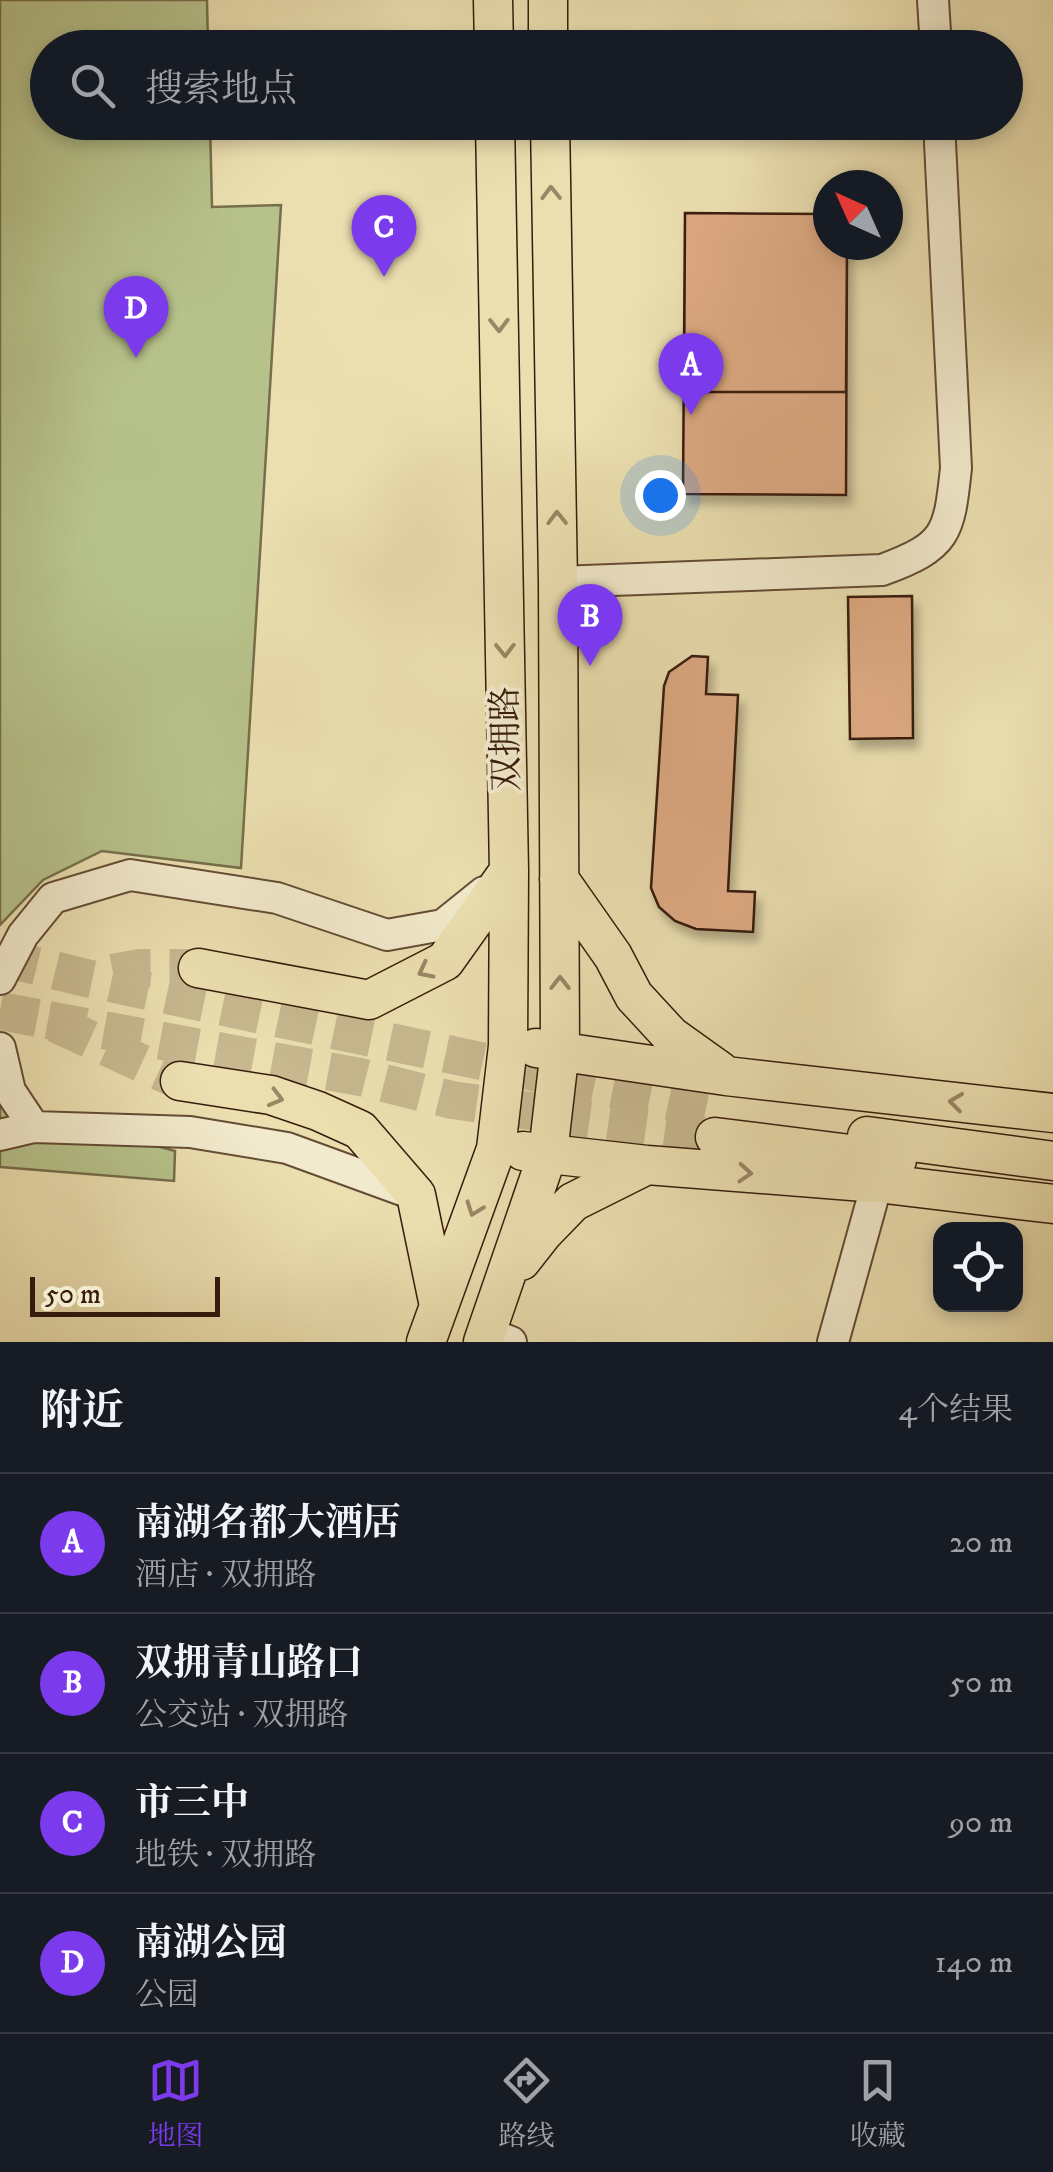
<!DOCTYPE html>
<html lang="zh">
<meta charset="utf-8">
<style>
body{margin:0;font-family:"IM FELL DW Pica","Noto Serif SC",serif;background:#242831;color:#f1f3f6}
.controls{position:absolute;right:30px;bottom:30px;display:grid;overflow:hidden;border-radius:20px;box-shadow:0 5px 15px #0003}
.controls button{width:90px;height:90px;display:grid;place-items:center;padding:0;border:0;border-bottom:2px solid #363941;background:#171b24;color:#f1f3f6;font:50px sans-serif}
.compass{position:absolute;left:813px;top:170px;width:90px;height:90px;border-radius:50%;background:#171b24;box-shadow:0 5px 15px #0003;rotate:315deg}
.scale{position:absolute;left:30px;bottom:25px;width:190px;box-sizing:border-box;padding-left:10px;border:5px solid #371b0b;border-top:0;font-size:28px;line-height:35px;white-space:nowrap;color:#371b0b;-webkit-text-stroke:8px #f2eacc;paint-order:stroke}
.you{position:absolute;left:660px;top:495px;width:35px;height:35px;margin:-25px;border:8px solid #fff;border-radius:50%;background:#1a73e8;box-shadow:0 0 0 15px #1a73e833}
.badge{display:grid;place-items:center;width:65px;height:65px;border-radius:50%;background:#7c3aed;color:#fff;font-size:32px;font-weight:700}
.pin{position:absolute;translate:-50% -82px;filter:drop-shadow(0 2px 5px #0008)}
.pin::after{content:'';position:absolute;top:52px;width:35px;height:30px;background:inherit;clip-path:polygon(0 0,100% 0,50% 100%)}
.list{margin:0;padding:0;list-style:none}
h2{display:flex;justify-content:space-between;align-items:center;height:130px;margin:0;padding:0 40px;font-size:42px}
h2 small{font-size:32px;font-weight:400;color:#9ea1a6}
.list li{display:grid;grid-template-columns:65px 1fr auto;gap:30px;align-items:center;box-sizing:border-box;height:140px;padding:0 40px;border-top:2px solid #363941}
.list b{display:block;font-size:38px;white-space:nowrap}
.list p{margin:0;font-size:32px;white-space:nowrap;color:#9ea1a6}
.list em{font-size:32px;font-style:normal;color:#9ea1a6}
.icon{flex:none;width:55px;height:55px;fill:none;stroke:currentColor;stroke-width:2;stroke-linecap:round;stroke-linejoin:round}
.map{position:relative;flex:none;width:1053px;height:1342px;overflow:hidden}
.search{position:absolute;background:#171b24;box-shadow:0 5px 15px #0003;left:30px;right:30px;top:30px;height:110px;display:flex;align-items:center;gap:25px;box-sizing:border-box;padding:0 35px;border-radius:55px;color:#9ea1a6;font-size:38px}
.sheet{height:690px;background:#171b24}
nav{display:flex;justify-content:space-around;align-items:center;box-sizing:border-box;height:140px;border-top:2px solid #363941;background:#171b24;font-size:28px;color:#9ea1a6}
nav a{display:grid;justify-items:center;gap:5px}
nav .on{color:#7c3aed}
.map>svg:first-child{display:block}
.green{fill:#b7c28b;stroke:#776e4b;stroke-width:2.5}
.building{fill:#dda982;stroke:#371b0b;stroke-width:2.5;filter:url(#shadow)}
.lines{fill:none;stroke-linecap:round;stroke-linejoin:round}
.major-tunnel{stroke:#c7b88f;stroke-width:38;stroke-dasharray:38 19;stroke-linecap:butt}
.minor-casing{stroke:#644c34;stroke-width:34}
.major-casing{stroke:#371b0b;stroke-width:41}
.minor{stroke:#f2eacc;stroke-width:30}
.major{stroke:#ebdfb0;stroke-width:38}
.oneway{stroke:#9a8766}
.labels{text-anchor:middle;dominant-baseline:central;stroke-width:8;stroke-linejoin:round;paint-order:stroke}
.street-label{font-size:35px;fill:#371b0b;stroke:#f2eacc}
</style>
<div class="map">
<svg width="1053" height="1342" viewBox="0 0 1053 1342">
<defs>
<filter id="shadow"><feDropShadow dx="5" dy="9" stdDeviation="5" flood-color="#0004"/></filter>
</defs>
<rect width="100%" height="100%" fill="#ebdfb0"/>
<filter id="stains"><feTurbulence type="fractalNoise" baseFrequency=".002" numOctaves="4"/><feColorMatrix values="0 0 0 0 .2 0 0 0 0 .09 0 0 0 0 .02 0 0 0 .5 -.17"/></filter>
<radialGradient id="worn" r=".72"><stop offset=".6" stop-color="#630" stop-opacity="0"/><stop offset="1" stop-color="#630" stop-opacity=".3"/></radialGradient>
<path class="green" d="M 0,0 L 207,0 L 208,47 L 48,48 L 48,122 L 210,123 L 212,207 L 281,205 L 241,868 L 102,851 L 43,880 L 0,925 Z
M 0,1103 L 175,1151 L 174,1181 L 0,1167 Z"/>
<path class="building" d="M 685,213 L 828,214 L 828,245 L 847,245 L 846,495 L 683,494 Z
M 685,213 L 828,214 L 828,245 L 847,245 L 846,392 L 684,392 Z
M 912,596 L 913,738 L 850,739 L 848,597 Z
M 692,656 L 708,657 L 706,694 L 738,695 L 728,891 L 755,892 L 753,932 L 696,929 L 675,921 L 659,907 L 651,888 L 664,686 L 669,672 Z"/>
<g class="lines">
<path class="major-tunnel" d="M 0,957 L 86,978 L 723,1112
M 113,973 L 140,968 L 198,968
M 0,1011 L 48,1020 L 180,1081
M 48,1020 L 360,1077 L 452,1100 L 715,1137"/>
<g class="minor-casing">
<path id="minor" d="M 933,0 L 936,48
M 558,582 L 882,570 C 947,546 949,534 956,468 L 939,122
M 0,979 L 23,935 L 53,898 L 130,875 L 277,898 L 387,935 L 443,925 L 484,892
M 0,1048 L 10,1091 L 34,1127 L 190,1132 L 287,1148 L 416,1195
M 0,1135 L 34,1127
M 486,1332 L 511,1342
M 833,1342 L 877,1183"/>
</g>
<g class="major-casing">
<path id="major" d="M 493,0 L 494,48
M 548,0 L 548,48
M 559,879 L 613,956 L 634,996 L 671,1036 L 720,1071
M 198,968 L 369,1000 L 445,961 L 509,871
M 536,1048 L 726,1076 L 1053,1113
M 180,1081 L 271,1095 L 318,1111 L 360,1130 L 416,1195 L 439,1306
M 867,1136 L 1053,1161
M 715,1137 L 897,1160
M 523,1151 L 647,1165 L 877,1183 L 1053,1204
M 521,1261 L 543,1233 L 573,1202 L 647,1165
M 426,1342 L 496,1149 L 508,1046 L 509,871 L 495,122
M 483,1342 L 548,1153 L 560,1049 L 558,582 L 550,122"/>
</g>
<use href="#minor" class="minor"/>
<use href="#major" class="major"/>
</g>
<defs><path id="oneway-chevron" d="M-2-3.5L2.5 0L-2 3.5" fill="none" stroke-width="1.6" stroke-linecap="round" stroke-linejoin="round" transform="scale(2.5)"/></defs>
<g class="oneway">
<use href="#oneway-chevron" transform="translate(551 193) rotate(-91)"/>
<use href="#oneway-chevron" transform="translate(499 325) rotate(89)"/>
<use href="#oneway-chevron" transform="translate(557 518) rotate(-91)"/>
<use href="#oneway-chevron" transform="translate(505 650) rotate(89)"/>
<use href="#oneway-chevron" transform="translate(425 971) rotate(153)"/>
<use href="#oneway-chevron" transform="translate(560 983) rotate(-90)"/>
<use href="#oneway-chevron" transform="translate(276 1098) rotate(15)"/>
<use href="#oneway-chevron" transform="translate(956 1102) rotate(-173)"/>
<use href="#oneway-chevron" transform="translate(745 1173) rotate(4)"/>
<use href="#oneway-chevron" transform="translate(474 1209) rotate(110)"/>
</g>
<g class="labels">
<g class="street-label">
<text transform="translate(507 739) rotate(-91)">双拥路</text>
</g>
</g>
<rect width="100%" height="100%" filter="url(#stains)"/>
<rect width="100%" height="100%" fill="url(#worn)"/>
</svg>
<div class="controls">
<button><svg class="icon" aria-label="locate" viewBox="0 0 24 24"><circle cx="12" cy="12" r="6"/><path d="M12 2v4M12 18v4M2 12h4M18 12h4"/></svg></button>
</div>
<svg class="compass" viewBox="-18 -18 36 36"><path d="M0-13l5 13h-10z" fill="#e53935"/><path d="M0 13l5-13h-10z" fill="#9ea1a6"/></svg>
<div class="scale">50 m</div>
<div class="you"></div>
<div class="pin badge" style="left:691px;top:415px">A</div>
<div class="pin badge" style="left:590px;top:666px">B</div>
<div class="pin badge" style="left:384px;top:277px">C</div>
<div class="pin badge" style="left:136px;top:358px">D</div>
<div class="search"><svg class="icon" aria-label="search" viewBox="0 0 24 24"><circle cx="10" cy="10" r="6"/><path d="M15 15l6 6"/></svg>搜索地点</div>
</div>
<section class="sheet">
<h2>附近<small>4个结果</small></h2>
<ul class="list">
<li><span class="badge">A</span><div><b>南湖名都大酒㕆</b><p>酒店 · 双拥路</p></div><em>20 m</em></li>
<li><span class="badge">B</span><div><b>双拥青山路口</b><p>公交站 · 双拥路</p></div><em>50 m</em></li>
<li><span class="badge">C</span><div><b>市三中</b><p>地铁 · 双拥路</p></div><em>90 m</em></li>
<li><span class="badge">D</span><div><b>南湖公园</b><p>公园</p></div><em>140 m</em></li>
</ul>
</section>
<nav>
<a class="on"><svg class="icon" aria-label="map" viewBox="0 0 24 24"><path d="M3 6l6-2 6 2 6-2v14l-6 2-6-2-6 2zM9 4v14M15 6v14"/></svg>地图</a>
<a><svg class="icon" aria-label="directions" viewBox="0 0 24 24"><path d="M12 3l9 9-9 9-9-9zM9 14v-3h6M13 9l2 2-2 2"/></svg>路线</a>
<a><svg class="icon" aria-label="saved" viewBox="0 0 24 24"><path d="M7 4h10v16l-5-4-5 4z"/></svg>收藏</a>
</nav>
